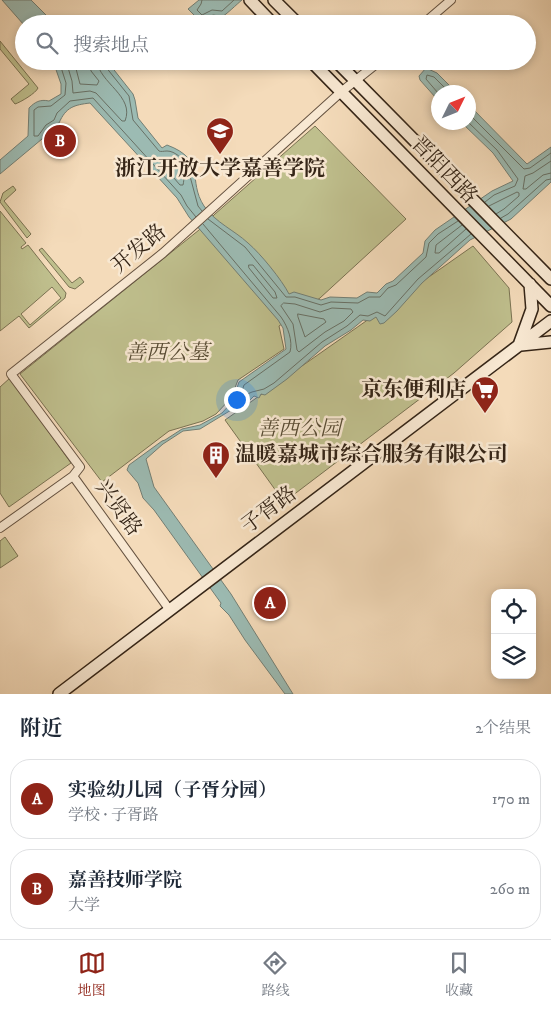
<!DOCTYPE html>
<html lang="zh">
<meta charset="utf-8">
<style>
body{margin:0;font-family:"IM FELL DW Pica","Noto Serif SC",serif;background:#f6f6f7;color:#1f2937}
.controls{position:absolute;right:15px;bottom:15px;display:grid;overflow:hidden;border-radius:10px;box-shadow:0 2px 8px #0003}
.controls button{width:45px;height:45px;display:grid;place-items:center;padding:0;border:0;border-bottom:1px solid #e0e1e3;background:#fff;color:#1f2937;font:25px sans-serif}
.compass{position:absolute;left:431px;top:85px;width:45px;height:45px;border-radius:50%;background:#fff;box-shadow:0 2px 8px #0003;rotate:47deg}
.you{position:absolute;left:236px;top:399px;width:18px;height:18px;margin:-12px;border:4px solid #fff;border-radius:50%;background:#1a73e8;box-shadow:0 0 0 8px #1a73e833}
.badge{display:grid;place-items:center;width:32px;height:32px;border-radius:50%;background:#8f2418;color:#fff;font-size:16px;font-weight:700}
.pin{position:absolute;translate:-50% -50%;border:2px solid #fff;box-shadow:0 1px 5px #0006}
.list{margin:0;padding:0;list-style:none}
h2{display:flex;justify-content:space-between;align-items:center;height:65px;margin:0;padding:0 20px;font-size:21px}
h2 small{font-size:16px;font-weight:400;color:#747a83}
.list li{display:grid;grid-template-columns:32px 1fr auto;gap:15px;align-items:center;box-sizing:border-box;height:80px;margin:0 10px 10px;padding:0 10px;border:1px solid #e0e1e3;border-radius:20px}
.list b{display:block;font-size:19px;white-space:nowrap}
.list p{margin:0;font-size:16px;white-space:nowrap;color:#747a83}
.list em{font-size:16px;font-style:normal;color:#747a83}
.icon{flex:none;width:28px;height:28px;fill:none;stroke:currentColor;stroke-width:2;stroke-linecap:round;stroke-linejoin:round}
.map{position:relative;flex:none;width:551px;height:694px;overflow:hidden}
.search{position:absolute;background:#fff;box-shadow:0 2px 8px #0003;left:15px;right:15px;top:15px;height:55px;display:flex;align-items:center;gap:12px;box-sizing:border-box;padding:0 18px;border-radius:28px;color:#747a83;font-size:19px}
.sheet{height:245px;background:#fff}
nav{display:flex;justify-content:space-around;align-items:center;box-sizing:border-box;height:70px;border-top:1px solid #e0e1e3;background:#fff;font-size:14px;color:#747a83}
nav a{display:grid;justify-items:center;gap:2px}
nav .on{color:#8f2418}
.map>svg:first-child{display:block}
.green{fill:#bfbf8d;stroke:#7a7252;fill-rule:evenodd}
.water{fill:#9cbbb3;stroke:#737f75}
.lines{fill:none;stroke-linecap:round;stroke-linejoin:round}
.shore{stroke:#687065;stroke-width:1}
.street-casing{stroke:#655240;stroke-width:10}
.secondary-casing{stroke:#352517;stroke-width:14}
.street{stroke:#f8e8d2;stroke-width:8}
.secondary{stroke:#f8e8d2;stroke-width:11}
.labels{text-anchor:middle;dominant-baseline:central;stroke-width:5;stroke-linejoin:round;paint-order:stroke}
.poi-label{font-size:21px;font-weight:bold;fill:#352517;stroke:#f8e8d2}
.street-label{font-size:21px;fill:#352517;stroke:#f8e8d2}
.park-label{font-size:21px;font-style:italic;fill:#584c34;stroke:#f8e8d2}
</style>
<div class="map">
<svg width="551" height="694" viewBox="0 0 551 694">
<rect width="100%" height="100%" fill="#f4dbba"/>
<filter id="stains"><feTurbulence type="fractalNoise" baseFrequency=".004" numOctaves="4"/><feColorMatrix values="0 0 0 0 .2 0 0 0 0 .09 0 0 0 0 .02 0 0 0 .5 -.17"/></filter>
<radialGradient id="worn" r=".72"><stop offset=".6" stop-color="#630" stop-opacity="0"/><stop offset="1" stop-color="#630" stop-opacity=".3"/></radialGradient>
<path class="green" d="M 0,41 L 38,88 C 36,93 21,102 15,104 L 11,99 L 29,84 L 0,49 Z
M 315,126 L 406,219 L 320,298 L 279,326 L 284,349 L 238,380 L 231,398 L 216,414 L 203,421 L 169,431 L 102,482 L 20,374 L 199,230 L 215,214 Z
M 13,186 L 16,190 L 4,201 L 31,234 L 27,238 L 0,202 L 3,193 Z
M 0,211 L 26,243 L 21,247 L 22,249 L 28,245 L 66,293 L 65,298 L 29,328 L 19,316 L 0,331 ZM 52,287 L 61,298 L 30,325 L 21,314 Z
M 473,246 L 509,288 L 512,322 L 454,373 L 284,502 L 225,420 Z
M 42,248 L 72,283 L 80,277 L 84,282 L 75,289 L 69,287 L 39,250 Z
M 10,378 L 71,463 L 9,507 L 0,493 L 0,387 Z
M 5,537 L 18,556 L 0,568 L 0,541 Z"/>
<path class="water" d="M 2,0 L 31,0 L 48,17 L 57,21 L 66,18 L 71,24 L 24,25 Z
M 199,0 L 242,0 C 238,3 224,17 221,17 C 218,17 216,15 213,15 L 201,22 L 188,9 Z
M 53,61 L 107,61 L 133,94 L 135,100 L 138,118 L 162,148 L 167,145 C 207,160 187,180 204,206 C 216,223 234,230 248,243 C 260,253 282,280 289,294 L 294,292 L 321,300 L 330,297 L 357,298 L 367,292 L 377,293 L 386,284 L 393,281 L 423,253 L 425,241 L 435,230 L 492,191 L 513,181 L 493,153 L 462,123 L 468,122 L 469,105 L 527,164 L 551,147 L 551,182 L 511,219 L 470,240 L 422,283 L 397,311 L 384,323 L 380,324 L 376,317 L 370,321 L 363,320 L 351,330 L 325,346 L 287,379 L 265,395 L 261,394 L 259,398 L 254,396 L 248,402 L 246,401 L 200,429 L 183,431 L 163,444 L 146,459 L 154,487 L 231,594 L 293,694 L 285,694 L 245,640 L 229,615 L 220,606 L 221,603 L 154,510 L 143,498 L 138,483 L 127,470 L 129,465 L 162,441 L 165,440 L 182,429 L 200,425 L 222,413 L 232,402 L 239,382 L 286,349 L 283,328 L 278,320 L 189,217 L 177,198 L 90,103 C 74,105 66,107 59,123 L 50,129 L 42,139 L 0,174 L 0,160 L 28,136 L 29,108 C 35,102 40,99 49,101 L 61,94 L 61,84 Z
M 426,68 L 437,73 L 456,92 L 438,92 L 438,99 L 436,98 L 420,80 L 419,76 Z"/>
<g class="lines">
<path class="shore" d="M 202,0 L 201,4 L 197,10 L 202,15 L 212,10 L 222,11 L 234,0
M 59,61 L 66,83 L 65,95 L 51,106 L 38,107 L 34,110 L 34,136 L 38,136 L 46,125 L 54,120 L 57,113 L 70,101 L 93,98 L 181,195 L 187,206 L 196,217
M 66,61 L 72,81 L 73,93 L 90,91 L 96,93 L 122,121 L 125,121 C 135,96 99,83 97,61
M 74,61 L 80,84 L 97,85 L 99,81 L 91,71 L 90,61
M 104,61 L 105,66 L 129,96 L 133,120 L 159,151 C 161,152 164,151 167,151 C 175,151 183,159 187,165 L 198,206 L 202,211
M 438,93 L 426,79 L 427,75 L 434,77 L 449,92
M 468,113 L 524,169 L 530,168 L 551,153
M 468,122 L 497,150 L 518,179 L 515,186 L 494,195 L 485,202
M 168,158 C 180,162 186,173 183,185 L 180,185 L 160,162 L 161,159 Z
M 551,161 L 533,173 L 525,176 L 523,189 L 526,189 L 543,175 L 551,173
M 489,206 L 517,192 L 519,193 L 519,196 L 504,209 L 496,214
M 501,218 L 508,214 L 546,180 L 551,179
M 208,219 L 245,247 L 286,297 L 295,297 L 321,305 L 331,302 L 358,303 L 369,297 L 380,297 L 388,288 L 396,285 L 426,257 L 429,243 L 438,234 L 458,221
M 203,224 L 281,317 C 288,327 293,341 290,352 L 244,385 L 241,394 L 243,396 L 252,392 L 264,389 L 274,383 L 322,342 L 347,326 L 360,315 L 368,316 L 377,312 L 385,316 L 418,279 L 471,234
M 462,225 L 436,245 L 435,253 L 439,253 L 466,229
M 249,265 L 253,265 L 275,292 L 277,298 L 273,298 L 249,268 Z
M 284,303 L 295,304 L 320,312 L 332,308 L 351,309 L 353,312 L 344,321 L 325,332 L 299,352 L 297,350 L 293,324 L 281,306 Z
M 298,314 L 324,319 L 326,322 L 305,337 L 298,317 Z"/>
<g class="street-casing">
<path id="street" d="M 423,24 L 451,0
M 73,476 L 80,467 L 11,374 L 163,253 L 341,92 L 380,61
M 0,528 L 73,476 L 169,609"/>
</g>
<g class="secondary-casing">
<path id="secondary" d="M 250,0 L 273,24
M 274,0 L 298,24
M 311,61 L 551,306
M 336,61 L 551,279
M 519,345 L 532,309 L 530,284
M 521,345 L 551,342
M 59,694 L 551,321"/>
</g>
<use href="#street" class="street"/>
<use href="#secondary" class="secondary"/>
</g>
<defs>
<g id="university-pin" transform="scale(1.4375)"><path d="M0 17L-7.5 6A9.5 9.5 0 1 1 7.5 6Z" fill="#8f2418" stroke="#f8e8d2"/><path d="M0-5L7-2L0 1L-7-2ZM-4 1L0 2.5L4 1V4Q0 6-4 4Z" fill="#fff"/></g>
<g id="supermarket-pin" transform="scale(1.4375)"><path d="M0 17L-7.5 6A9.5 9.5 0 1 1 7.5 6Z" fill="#8f2418" stroke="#f8e8d2"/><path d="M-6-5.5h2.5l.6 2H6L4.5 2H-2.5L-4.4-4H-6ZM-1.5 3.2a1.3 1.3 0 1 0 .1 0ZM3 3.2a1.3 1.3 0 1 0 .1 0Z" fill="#fff"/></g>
<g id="building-pin" transform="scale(1.4375)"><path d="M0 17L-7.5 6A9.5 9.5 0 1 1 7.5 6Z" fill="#8f2418" stroke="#f8e8d2"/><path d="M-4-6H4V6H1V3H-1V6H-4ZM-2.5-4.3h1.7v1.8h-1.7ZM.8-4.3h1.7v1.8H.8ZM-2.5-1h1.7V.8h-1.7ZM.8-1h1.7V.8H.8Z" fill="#fff"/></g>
</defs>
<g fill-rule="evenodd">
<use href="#university-pin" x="220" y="131"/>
<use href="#supermarket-pin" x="485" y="390"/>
<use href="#building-pin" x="216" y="455"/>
</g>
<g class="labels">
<g class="poi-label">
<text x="220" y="169">浙江开放大学嘉善学院</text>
<text x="466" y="390" text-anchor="end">京东便利店</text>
<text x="235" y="455" text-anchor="start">温暖嘉城市综合服务有限公司</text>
</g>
<g class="street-label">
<text transform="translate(444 170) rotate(46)">晋阳西路</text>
<text transform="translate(139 249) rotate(-40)">开发路</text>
<text transform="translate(118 508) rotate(54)">兴贤路</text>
<text transform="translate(269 510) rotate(-37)">子胥路</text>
</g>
<g class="park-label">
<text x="167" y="353">善西公墓</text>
<text x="299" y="429">善西公园</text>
</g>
</g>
<rect width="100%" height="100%" filter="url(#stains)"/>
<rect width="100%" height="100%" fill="url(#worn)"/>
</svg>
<div class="controls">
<button><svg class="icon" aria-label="locate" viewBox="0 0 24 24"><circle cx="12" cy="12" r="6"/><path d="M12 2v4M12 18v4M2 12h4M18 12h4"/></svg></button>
<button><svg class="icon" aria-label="layers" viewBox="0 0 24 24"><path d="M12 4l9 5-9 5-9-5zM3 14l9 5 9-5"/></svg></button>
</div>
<svg class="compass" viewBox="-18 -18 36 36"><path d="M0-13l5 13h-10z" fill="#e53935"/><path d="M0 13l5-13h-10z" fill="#747a83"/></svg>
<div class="you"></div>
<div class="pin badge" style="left:270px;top:603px">A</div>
<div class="pin badge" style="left:60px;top:141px">B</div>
<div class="search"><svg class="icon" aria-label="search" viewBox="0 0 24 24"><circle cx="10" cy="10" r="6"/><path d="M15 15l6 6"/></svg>搜索地点</div>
</div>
<section class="sheet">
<h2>附近<small>2个结果</small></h2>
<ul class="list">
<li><span class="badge">A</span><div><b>实验幼儿园（子胥分园）</b><p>学校 · 子胥路</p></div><em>170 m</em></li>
<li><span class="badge">B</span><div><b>嘉善技师学院</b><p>大学</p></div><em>260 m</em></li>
</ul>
</section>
<nav>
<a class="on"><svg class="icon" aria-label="map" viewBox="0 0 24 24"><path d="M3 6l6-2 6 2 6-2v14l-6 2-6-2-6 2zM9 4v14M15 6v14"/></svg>地图</a>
<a><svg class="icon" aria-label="directions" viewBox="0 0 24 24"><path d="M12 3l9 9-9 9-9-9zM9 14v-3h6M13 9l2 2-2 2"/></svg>路线</a>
<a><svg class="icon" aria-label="saved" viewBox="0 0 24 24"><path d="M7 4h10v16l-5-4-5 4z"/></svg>收藏</a>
</nav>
